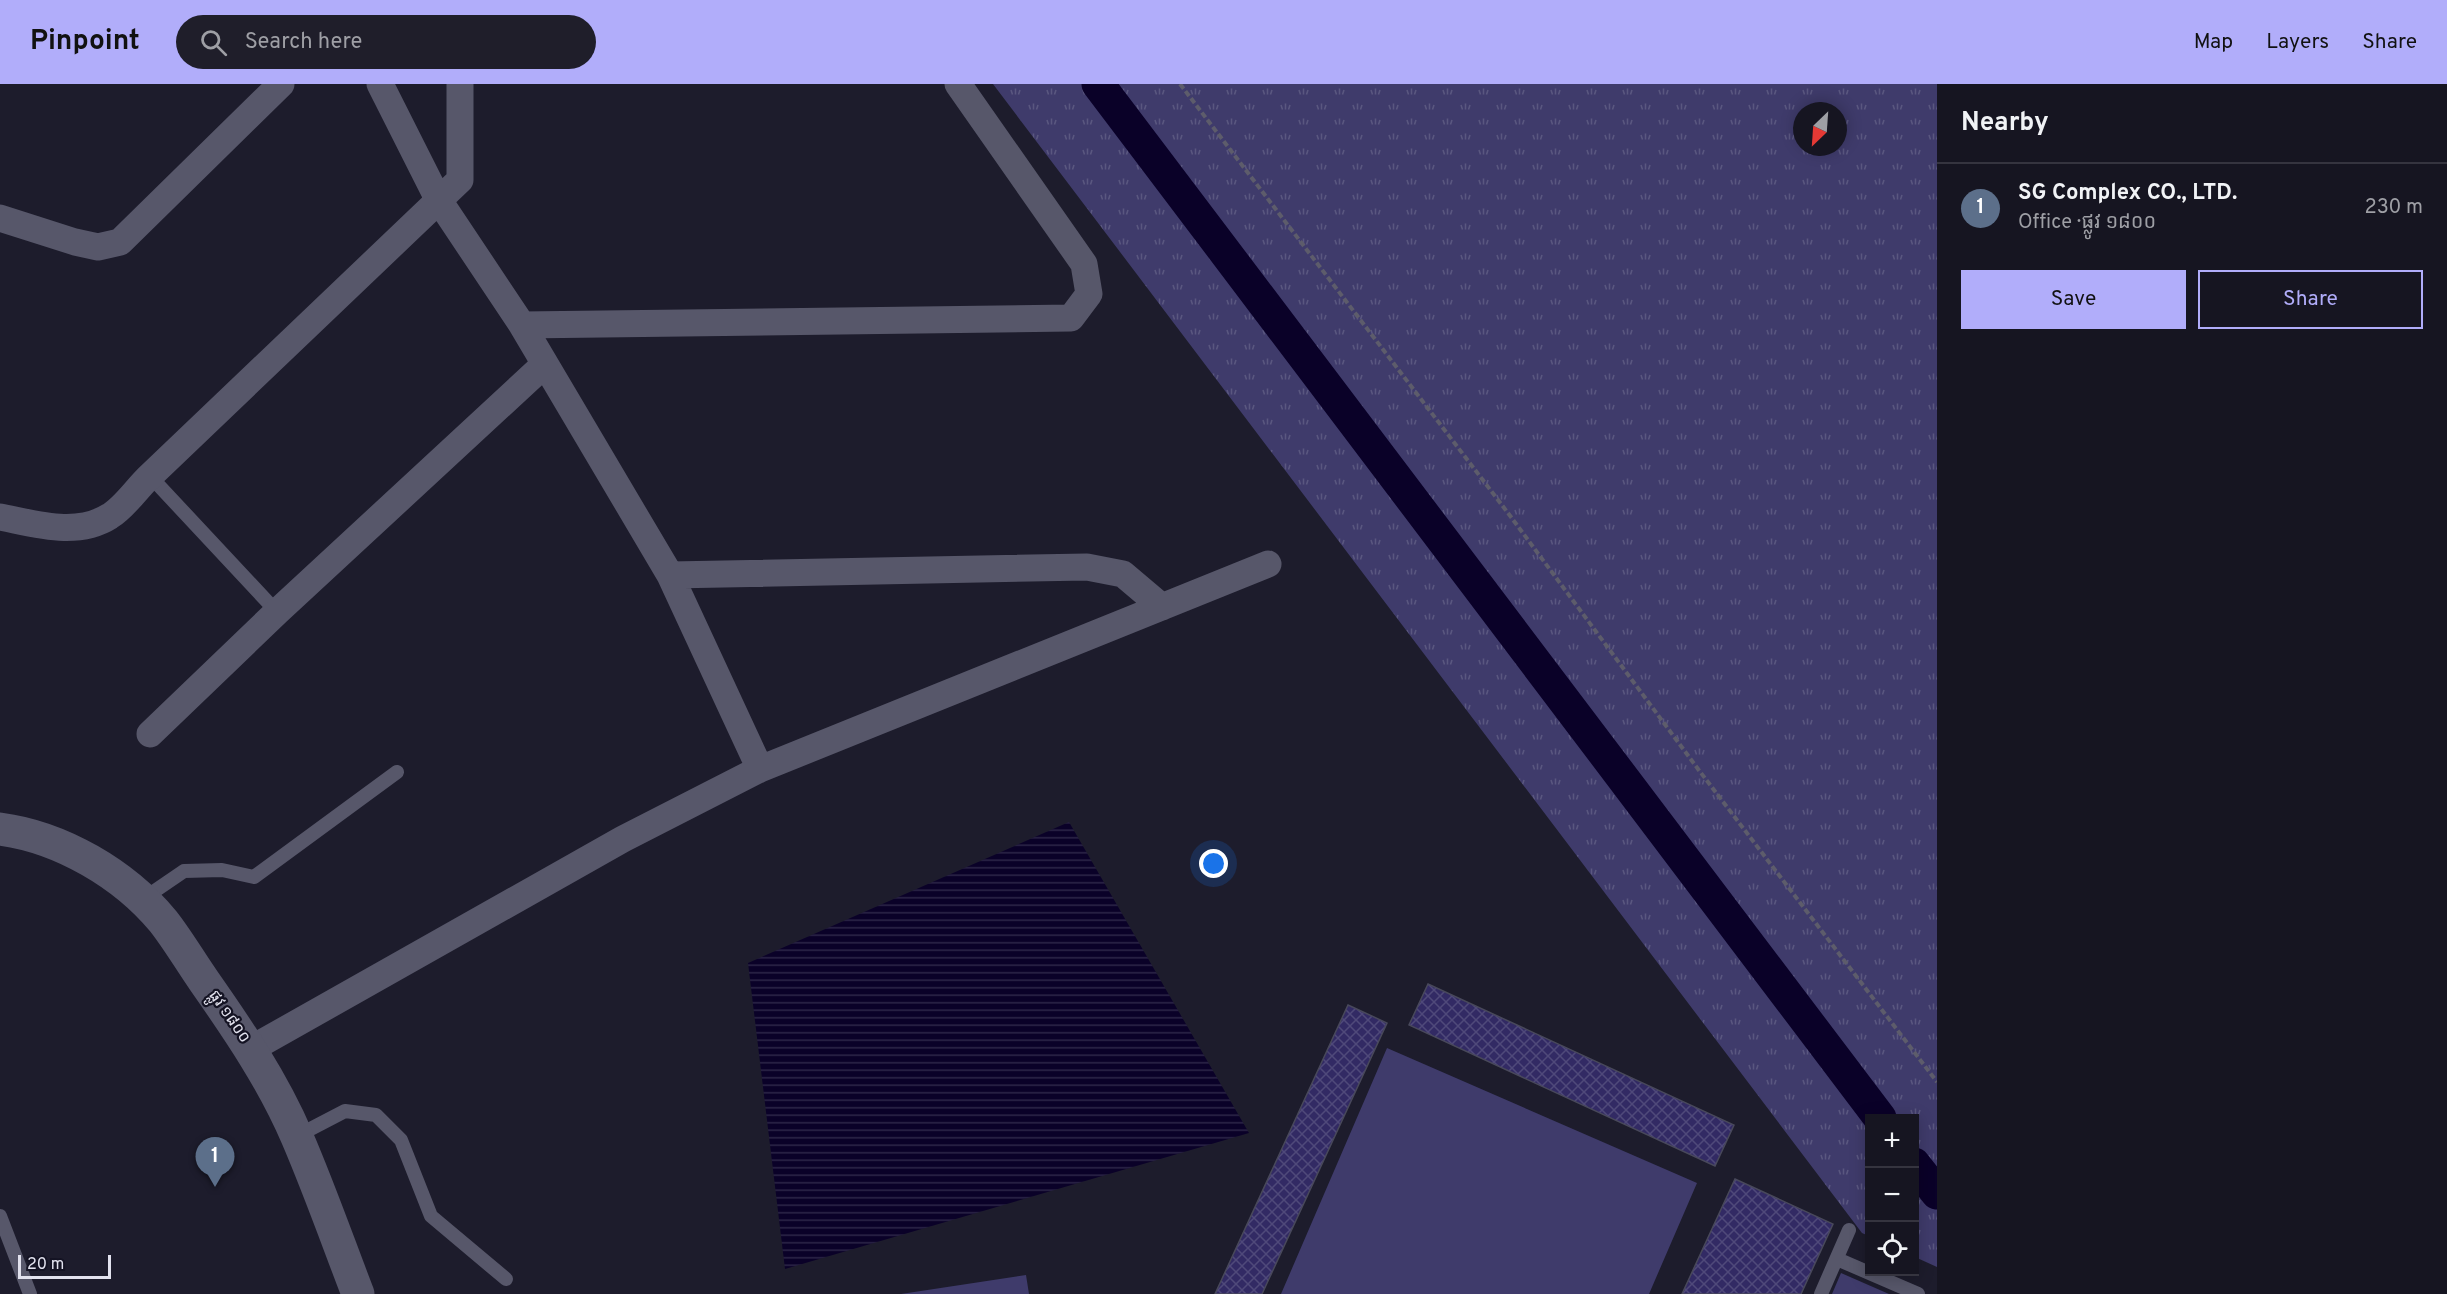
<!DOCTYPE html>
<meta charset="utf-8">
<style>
body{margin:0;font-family:Overpass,"Noto Sans Khmer",sans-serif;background:#1f1e2a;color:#f1f3f6}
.controls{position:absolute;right:18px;bottom:18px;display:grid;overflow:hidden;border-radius:0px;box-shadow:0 3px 15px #0003}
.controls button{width:54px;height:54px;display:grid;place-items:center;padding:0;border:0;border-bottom:2px solid #35343f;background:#161521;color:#f1f3f6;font:30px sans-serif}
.compass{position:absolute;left:1793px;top:18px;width:54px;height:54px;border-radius:50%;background:#161521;box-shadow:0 3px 15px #0003;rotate:205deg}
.scale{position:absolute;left:18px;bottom:15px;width:93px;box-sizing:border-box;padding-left:6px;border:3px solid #e2e2ee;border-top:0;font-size:16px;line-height:21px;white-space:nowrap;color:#e2e2ee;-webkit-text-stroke:4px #141323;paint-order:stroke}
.you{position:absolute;left:1214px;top:780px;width:21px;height:21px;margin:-15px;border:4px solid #fff;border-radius:50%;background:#1a73e8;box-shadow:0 0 0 9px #1a73e833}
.badge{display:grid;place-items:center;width:39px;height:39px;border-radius:50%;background:#b1adfa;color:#fff;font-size:20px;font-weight:700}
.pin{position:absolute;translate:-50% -50px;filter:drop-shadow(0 2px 3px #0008)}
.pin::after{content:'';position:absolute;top:32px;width:21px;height:18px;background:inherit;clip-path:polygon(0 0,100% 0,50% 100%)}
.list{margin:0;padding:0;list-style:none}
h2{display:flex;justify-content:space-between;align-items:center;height:78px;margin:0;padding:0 24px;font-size:26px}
h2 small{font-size:20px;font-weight:400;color:#9e9fa5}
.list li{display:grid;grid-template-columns:39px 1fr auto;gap:18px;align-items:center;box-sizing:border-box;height:90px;padding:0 24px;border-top:2px solid #35343f}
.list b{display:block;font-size:22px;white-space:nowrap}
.list p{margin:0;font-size:20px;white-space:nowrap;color:#9e9fa5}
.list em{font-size:20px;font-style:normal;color:#9e9fa5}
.actions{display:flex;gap:12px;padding:18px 24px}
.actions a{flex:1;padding:14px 0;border:2px solid #b1adfa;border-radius:0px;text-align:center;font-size:21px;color:#b1adfa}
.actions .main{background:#b1adfa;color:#111}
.icon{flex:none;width:33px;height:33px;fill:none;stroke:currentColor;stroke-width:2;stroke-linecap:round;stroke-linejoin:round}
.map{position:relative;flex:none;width:1937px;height:1210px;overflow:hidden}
header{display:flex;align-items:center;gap:36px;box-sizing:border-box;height:84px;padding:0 30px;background:#b1adfa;color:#111}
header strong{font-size:28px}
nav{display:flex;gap:33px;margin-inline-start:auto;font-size:21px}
.search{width:420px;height:54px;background:#1f1e2a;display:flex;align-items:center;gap:15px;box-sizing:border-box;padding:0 21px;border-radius:33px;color:#9e9fa5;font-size:22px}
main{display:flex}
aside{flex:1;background:#161521}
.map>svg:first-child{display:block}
.grass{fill:url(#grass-tufts);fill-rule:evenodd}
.pitch{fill:#3f3b6b}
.water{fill:url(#water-rules)}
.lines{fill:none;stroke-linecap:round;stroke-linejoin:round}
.canal{stroke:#0a0128;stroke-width:33}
.building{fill:url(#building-cross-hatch);stroke:#48485b;stroke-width:1.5}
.path{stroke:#5d5c6b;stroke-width:4;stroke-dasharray:6 3;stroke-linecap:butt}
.service{stroke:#57576a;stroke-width:14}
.minor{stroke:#57576a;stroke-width:27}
.tertiary{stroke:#57576a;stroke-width:33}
.labels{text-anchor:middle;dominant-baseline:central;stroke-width:4.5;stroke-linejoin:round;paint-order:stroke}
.street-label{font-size:16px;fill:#e2e2ee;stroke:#141323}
</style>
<header>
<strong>Pinpoint</strong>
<div class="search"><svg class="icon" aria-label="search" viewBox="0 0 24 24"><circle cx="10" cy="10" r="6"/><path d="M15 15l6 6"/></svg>Search here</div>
<nav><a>Map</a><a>Layers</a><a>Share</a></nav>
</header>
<main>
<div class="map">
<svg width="1937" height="1210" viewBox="0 0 1937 1210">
<defs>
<pattern id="grass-tufts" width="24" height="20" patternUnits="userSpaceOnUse" patternTransform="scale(1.5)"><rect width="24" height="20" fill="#3f3b6b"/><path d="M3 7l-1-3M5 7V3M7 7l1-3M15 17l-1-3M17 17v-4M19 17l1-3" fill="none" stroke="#5a5780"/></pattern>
<pattern id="water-rules" width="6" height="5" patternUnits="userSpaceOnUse" patternTransform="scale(1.5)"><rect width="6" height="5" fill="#0a0128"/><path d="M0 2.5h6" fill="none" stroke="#2d2648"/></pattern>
<pattern id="building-cross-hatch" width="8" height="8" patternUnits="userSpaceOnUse" patternTransform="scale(1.5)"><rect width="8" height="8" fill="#322a64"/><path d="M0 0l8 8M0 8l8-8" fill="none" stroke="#4f497a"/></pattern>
</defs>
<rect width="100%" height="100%" fill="#1d1c2c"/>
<path class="grass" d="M 993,0 L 1937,0 L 1937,1183 L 1915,1173 L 1914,1034 L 1870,1034 L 1869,1152 L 1862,1149 ZM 1802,27 L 1838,27 L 1838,63 L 1802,63 Z"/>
<path class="pitch" d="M 1387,964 L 1697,1099 L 1649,1210 L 1281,1210 Z
M 1841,1189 L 1889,1210 L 1832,1210 Z
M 1026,1191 L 1029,1210 L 901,1210 Z"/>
<path class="water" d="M 1069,738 L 1249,1049 L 785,1185 L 748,879 Z"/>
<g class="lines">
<path class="canal" d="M 1098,0 L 1880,1034
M 1914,1080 L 1937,1109"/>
</g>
<path class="building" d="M 1428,900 L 1734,1041 L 1715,1082 L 1409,941 Z
M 1348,921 L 1387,939 L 1262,1210 L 1215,1210 Z
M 1735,1095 L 1833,1140 L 1801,1210 L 1682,1210 Z"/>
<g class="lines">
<path class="path" d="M 1180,0 L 1508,429 L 1698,685 L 1937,998"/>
<path class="service" d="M 150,392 L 277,528
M 143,815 L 184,787 L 222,786 L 254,793 L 397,688
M 297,1052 L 345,1027 L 376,1031 L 401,1056 L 431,1132 L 506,1195
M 0,1132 L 30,1210
M 1837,1175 L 1918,1210
M 1821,1210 L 1849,1146"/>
<path class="minor" d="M 380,0 L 438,115 L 522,241 L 670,491 L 760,685
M 0,134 L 75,158 L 98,163 L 120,158 L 281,0
M 522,241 L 1071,234 L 1089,210 L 1084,180 L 958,0
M 0,433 C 36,440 77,453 110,432 C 125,423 137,404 150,392 L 460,96 L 460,0
M 670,491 L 1087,483 L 1123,490 L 1162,523
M 150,650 L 277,528 L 545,280
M 251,965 L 623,755 L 760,685 L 1268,480"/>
<path class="tertiary" d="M 0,745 C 61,753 124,790 163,837 C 178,856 190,877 204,897 C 239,947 273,997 297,1053 C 319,1104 338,1158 358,1210"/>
</g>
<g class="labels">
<g class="street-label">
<text transform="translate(229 933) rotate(55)">ផ្លូវ ១៨០០</text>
</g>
</g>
</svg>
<div class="controls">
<button>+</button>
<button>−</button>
<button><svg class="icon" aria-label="locate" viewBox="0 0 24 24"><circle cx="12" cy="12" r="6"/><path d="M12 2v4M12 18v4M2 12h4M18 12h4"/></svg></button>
</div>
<svg class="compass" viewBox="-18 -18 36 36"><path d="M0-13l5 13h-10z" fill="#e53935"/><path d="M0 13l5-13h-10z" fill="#9e9fa5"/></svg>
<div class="scale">20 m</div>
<div class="you"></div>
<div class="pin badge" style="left:215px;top:1103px;background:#5c6f8a">1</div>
</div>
<aside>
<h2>Nearby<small></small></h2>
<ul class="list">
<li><span class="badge" style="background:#5c6f8a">1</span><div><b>SG Complex CO., LTD.</b><p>Office · ផ្លូវ ១៨០០</p></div><em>230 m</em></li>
</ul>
<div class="actions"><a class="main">Save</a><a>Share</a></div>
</aside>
</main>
